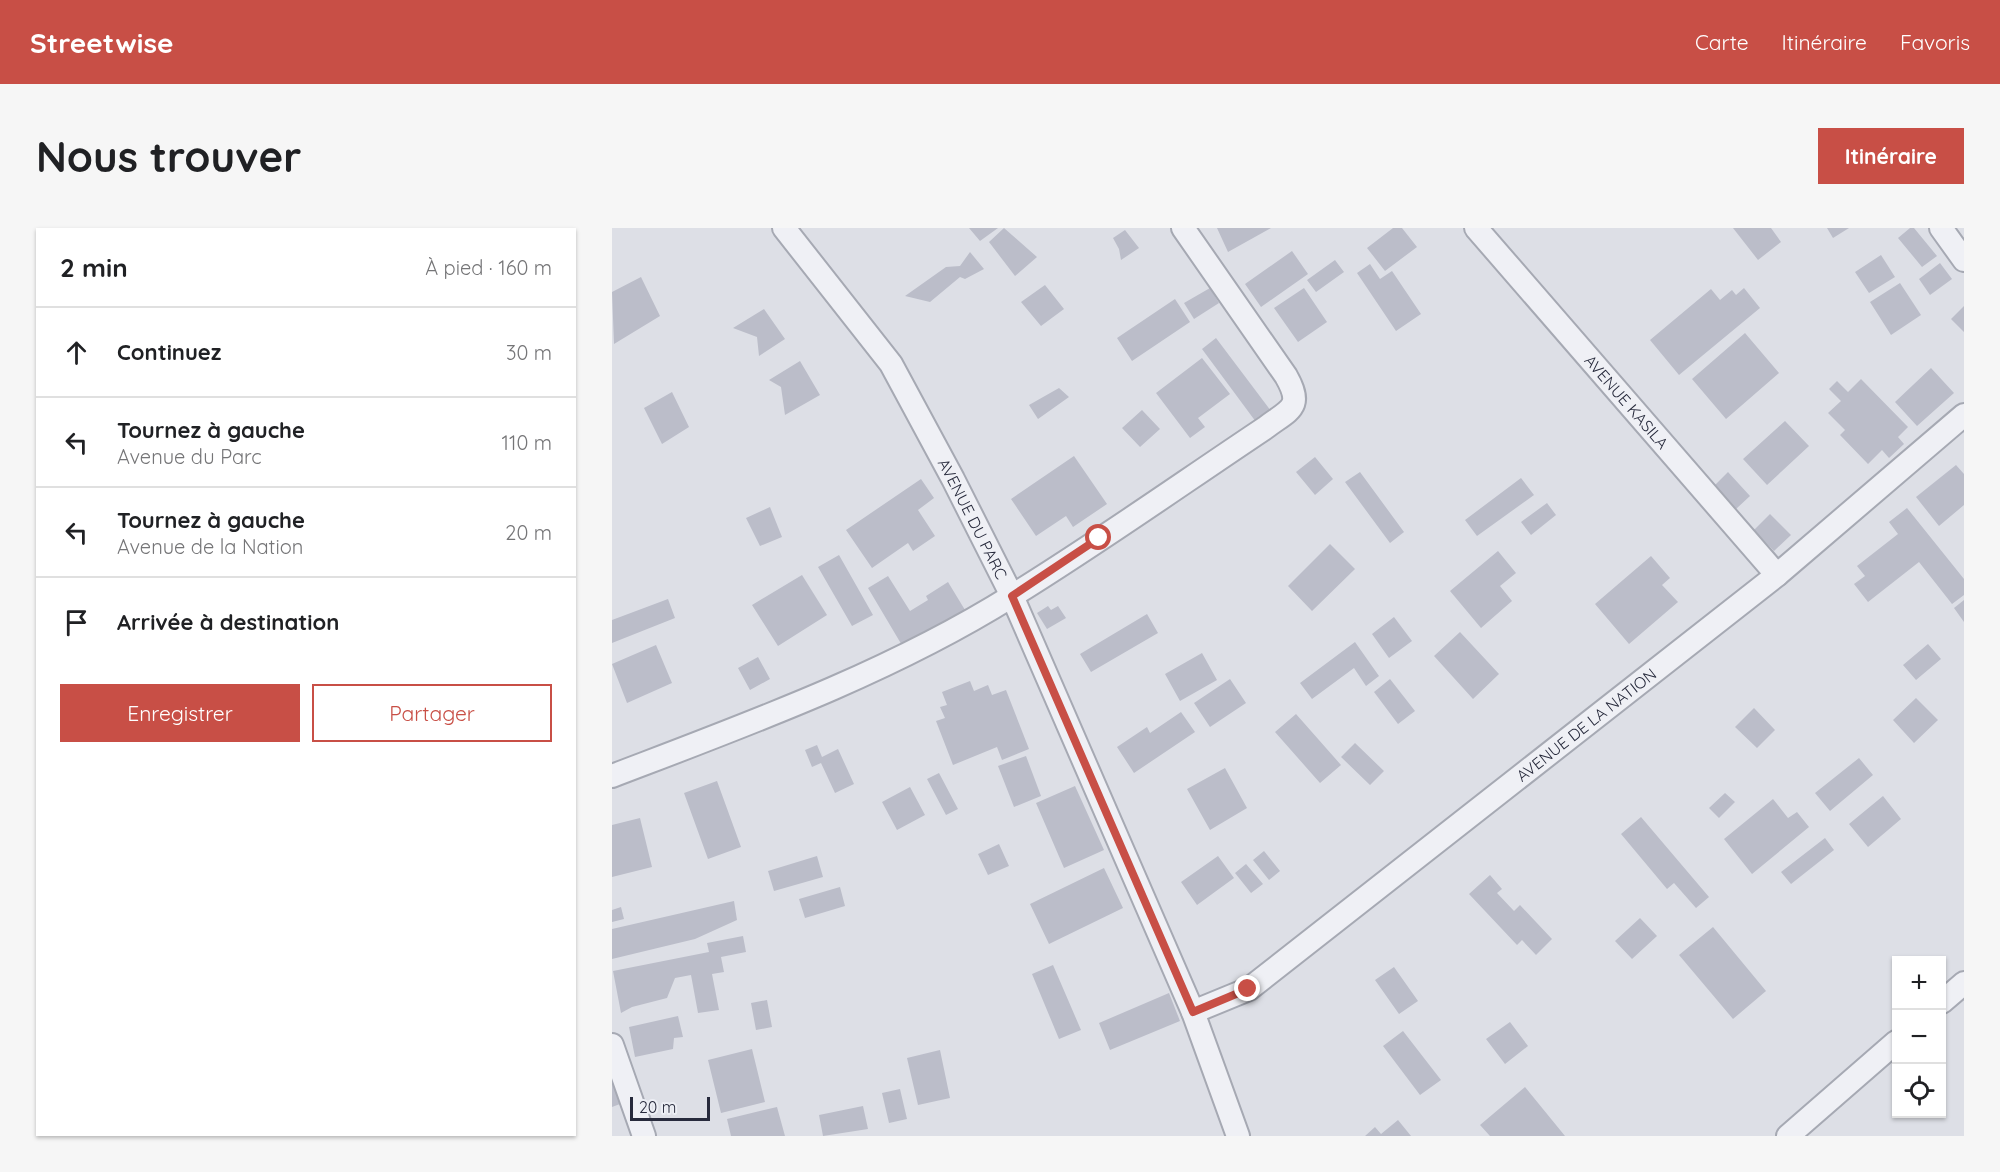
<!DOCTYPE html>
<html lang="fr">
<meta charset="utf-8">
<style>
body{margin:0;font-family:Quicksand,sans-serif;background:#f6f6f6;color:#202124}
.controls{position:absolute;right:18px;bottom:18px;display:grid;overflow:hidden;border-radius:0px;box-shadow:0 2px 4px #0004}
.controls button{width:54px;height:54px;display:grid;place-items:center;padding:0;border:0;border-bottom:2px solid #e0e0e0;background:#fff;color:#202124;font:30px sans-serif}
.scale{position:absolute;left:18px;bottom:15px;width:80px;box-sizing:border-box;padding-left:6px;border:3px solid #272a3c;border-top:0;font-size:16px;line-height:21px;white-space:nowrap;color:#272a3c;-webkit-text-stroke:4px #eceef4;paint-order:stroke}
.stop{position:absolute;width:18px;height:18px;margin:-14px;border:4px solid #c84f46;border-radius:50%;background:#fff}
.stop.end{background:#c84f46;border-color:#fff;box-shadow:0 2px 6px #0008}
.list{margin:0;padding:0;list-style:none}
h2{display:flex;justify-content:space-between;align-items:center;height:78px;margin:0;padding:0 24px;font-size:26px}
h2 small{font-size:20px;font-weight:400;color:#757577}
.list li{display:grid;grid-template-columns:39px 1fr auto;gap:18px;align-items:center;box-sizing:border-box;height:90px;padding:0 24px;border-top:2px solid #e0e0e0}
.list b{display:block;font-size:22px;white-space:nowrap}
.list p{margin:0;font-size:20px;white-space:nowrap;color:#757577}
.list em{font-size:20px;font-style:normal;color:#757577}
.actions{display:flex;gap:12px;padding:18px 24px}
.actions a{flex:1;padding:14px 0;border:2px solid #c84f46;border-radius:0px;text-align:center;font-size:21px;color:#c84f46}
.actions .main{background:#c84f46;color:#fff}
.icon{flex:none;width:33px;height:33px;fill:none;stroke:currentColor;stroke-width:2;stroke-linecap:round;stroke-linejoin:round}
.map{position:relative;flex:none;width:1352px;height:908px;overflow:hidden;border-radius:0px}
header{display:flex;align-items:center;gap:36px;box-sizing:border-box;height:84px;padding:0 30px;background:#c84f46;color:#fff}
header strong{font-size:28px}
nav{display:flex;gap:33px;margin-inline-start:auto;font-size:21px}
.intro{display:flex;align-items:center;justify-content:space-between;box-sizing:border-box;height:144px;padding:0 36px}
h1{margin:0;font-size:42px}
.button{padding:15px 27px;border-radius:0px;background:#c84f46;color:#fff;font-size:21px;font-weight:700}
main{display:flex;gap:36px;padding:0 36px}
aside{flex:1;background:#fff;border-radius:0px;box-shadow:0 2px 4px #0004}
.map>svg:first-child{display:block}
.building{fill:#bbbdc9}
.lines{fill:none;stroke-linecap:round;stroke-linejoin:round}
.street-casing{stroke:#a6a9b3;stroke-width:26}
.street{stroke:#eff0f5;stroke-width:22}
.route{stroke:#c84f46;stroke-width:8}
.labels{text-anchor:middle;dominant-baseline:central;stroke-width:4.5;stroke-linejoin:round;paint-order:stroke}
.street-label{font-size:16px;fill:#272a3c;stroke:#eceef4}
</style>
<header>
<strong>Streetwise</strong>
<nav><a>Carte</a><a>Itinéraire</a><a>Favoris</a></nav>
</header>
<div class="intro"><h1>Nous trouver</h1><a class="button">Itinéraire</a></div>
<main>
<aside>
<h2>2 min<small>À pied · 160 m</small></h2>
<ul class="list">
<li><svg class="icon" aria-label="ahead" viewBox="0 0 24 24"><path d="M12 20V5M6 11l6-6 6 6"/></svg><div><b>Continuez</b></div><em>30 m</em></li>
<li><svg class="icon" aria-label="left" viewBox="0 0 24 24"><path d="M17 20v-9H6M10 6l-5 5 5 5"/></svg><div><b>Tournez à gauche</b><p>Avenue du Parc</p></div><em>110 m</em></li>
<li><svg class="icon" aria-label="left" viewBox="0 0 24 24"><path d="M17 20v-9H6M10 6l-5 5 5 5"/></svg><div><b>Tournez à gauche</b><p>Avenue de la Nation</p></div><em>20 m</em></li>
<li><svg class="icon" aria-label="arrive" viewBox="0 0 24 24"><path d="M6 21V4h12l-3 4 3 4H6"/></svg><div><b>Arrivée à destination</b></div></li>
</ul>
<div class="actions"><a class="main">Enregistrer</a><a>Partager</a></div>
</aside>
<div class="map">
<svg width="1352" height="908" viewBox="0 0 1352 908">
<rect width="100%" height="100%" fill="#dddfe6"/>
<path class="building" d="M 357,0 L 386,0 L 368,13 Z
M 392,0 L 425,29 L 403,48 L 377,14 Z
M 605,0 L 659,0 L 616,24 Z
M 781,0 L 790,0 L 805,19 L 773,43 L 755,20 Z
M 1121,0 L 1159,0 L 1169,14 L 1146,32 Z
M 1215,0 L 1237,0 L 1221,10 Z
M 1298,0 L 1302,0 L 1325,28 L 1310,39 L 1286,10 Z
M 513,2 L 527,20 L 509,32 L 507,21 L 501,10 Z
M 680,23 L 696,46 L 649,79 L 633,56 Z
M 358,24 L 372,41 L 353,51 L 348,49 L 318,74 L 293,68 L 334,39 L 348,38 Z
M 1269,27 L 1283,49 L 1257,65 L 1243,44 Z
M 723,32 L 732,44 L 704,64 L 695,52 Z
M 1328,35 L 1340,51 L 1318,67 L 1307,51 Z
M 758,36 L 768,51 L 780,43 L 809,86 L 784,103 L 745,45 Z
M 29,49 L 48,88 L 2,116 L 0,64 Z
M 1288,55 L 1309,87 L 1279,107 L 1258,74 Z
M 433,57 L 452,81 L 429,98 L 409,74 Z
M 598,60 L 607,75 L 582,91 L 572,75 Z
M 692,60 L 715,94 L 686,114 L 662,80 Z
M 1132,60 L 1148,80 L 1067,147 L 1038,112 L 1099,61 L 1108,72 L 1120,62 L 1124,67 Z
M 563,71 L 578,94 L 520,133 L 505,110 Z
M 1352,78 L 1352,104 L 1339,91 Z
M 152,81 L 173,111 L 147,128 L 145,109 L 121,100 Z
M 1133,105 L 1167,145 L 1114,191 L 1080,151 Z
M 604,110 L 659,183 L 644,194 L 590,121 Z
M 590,130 L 618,166 L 586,190 L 593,199 L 578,210 L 544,165 Z
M 188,133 L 208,167 L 173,187 L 169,159 L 157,152 Z
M 1319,140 L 1342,165 L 1305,198 L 1283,174 Z
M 1249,151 L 1296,199 L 1286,209 L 1292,216 L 1277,230 L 1270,222 L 1256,236 L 1228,207 L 1233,202 L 1216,185 L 1229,173 L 1217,161 L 1225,153 L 1236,164 Z
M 447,160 L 457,169 L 426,191 L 417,177 Z
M 60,164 L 77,199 L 50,216 L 32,180 Z
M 530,182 L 548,201 L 528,219 L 510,200 Z
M 1173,193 L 1197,218 L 1155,257 L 1131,231 Z
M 462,228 L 495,276 L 461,299 L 454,288 L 424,308 L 399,271 Z
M 703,229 L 721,251 L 703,267 L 684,244 Z
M 1344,237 L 1352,246 L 1352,277 L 1327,298 L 1304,269 Z
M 748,244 L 792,304 L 778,315 L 733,254 Z
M 1116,244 L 1138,268 L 1124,281 L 1102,258 Z
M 909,250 L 922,267 L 865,308 L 853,292 Z
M 309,251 L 322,270 L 306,282 L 323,308 L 301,323 L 296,315 L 260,340 L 234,302 Z
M 935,275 L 944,287 L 919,307 L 909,294 Z
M 158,279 L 170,309 L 148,318 L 134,290 Z
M 1295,280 L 1352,351 L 1352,367 L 1340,376 L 1307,334 L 1256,374 L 1242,356 L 1253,348 L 1245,338 L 1286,306 L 1277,294 Z
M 1158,286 L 1179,307 L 1162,323 L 1142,302 Z
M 718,316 L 743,341 L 700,383 L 676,358 Z
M 886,323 L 904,345 L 888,358 L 900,373 L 869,400 L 838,363 Z
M 227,327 L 261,387 L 240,398 L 206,339 Z
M 1039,328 L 1058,350 L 1050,357 L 1066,374 L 1017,416 L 983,376 Z
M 190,347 L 215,387 L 166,418 L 140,377 Z
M 276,348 L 298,383 L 316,372 L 314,368 L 336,354 L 353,382 L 291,419 L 256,360 Z
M 56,371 L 63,390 L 0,415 L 0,392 Z
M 1352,372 L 1352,394 L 1342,380 Z
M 436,378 L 439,382 L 446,378 L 454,390 L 435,401 L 425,385 Z
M 535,386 L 546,405 L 479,444 L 468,426 Z
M 782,389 L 800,413 L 777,430 L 760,406 Z
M 848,404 L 887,446 L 861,471 L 822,428 Z
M 743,414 L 767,448 L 754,458 L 742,440 L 700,471 L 688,455 Z
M 1316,416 L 1329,431 L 1304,452 L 1291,437 Z
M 44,417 L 60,455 L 15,475 L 0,436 Z
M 590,425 L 605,452 L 568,473 L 553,446 Z
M 146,429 L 158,451 L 138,462 L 126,440 Z
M 618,451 L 634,475 L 598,499 L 582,475 Z
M 778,451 L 803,483 L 786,496 L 762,464 Z
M 358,453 L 362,463 L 376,457 L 380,467 L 394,462 L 417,521 L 390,532 L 385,519 L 341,537 L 324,493 L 333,490 L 328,479 L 335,477 L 330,464 Z
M 1304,470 L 1326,492 L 1302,515 L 1281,492 Z
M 1142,480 L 1163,502 L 1145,520 L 1123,499 Z
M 569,484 L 583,504 L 522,545 L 505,519 L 535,499 L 538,505 Z
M 684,486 L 729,537 L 708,555 L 663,504 Z
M 743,515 L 772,543 L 758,557 L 729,529 Z
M 205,517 L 210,529 L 226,521 L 242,556 L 223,565 L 209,535 L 200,539 L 193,522 Z
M 414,528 L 429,568 L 402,579 L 386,538 Z
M 1247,530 L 1261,547 L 1218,583 L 1203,565 Z
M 613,540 L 635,580 L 598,602 L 575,561 Z
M 327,545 L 346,581 L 334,587 L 315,551 Z
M 105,553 L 129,619 L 96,631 L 72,565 Z
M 463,558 L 492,622 L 452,640 L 424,575 Z
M 298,559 L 313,587 L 285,602 L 270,574 Z
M 1113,565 L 1123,574 L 1107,590 L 1097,580 Z
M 1271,568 L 1289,591 L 1256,619 L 1237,596 Z
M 1161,571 L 1176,590 L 1185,584 L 1197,599 L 1140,646 L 1112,611 Z
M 1029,589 L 1097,669 L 1084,680 L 1062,655 L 1055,661 L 1009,606 Z
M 28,590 L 40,639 L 0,649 L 0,597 Z
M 1213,610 L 1222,622 L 1179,656 L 1169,644 Z
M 387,616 L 397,638 L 376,647 L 366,626 Z
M 652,623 L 668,643 L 657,652 L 641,632 Z
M 205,628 L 211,649 L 162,663 L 156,643 Z
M 606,628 L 622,650 L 585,677 L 569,654 Z
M 634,636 L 651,656 L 639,665 L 623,645 Z
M 492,640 L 511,680 L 437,716 L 418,676 Z
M 878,647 L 890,661 L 885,665 L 902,683 L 908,677 L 940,711 L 924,727 L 910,712 L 905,717 L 857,666 Z
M 228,659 L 233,678 L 193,690 L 187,671 Z
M 122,673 L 125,692 L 83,711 L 0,731 L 0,701 Z
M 9,679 L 12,691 L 0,694 L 0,682 Z
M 1028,690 L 1045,708 L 1020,731 L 1003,713 Z
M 1101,699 L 1154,763 L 1121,791 L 1067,727 Z
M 131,708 L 134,724 L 109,729 L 112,744 L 100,746 L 107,782 L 86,785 L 79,747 L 63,750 L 55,770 L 20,779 L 9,785 L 1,743 L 97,724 L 95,715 Z
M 441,737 L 469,802 L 447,811 L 420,746 Z
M 782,739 L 806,773 L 787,786 L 763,752 Z
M 557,765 L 568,793 L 498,822 L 487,795 Z
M 155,772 L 160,799 L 144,802 L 139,775 Z
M 66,788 L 71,809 L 62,810 L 61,821 L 23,829 L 17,799 Z
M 898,794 L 916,818 L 893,836 L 874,811 Z
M 791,803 L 829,852 L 808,867 L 771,818 Z
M 140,821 L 153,874 L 109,885 L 96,832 Z
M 328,822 L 338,870 L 306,877 L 295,830 Z
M 0,851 L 8,876 L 0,879 Z
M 913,859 L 953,908 L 878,908 L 868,897 Z
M 288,861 L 295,891 L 277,895 L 270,865 Z
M 251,878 L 256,901 L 211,908 L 207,887 Z
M 165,879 L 173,908 L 119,908 L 115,891 Z
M 786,892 L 799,908 L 753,908 L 763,899 L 769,906 Z"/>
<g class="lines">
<g class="street-casing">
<g id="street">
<path id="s1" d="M 172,0 L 279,136 L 341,251 L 400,368 L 581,784 L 626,908"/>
<path id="s2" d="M 864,0 L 1165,347"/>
<path d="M 1329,0 L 1352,32"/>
<path d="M 0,548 C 136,496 277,445 400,368 C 486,315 569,256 653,200 C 678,181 692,180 674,148 L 571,0"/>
<path d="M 1330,774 L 1352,755"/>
<path id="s3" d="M 581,784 L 637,761 L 1165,347 L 1352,187"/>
<path d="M 0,817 L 32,908"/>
<path d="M 1176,908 L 1284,814"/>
</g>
</g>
<use href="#street" class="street"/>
</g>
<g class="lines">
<path class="route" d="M 487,310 L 400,368 L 581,784 L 636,761"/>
</g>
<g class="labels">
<g class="street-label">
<text stroke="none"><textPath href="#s2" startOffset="230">AVENUE KASILA</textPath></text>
<text stroke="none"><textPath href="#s1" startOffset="348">AVENUE DU PARC</textPath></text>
<text stroke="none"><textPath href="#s3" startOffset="489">AVENUE DE LA NATION</textPath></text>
</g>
</g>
</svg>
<div class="controls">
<button>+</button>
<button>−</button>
<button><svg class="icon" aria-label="locate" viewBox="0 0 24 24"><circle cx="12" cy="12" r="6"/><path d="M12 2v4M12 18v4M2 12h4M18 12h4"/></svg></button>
</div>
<div class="scale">20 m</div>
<div class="stop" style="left:487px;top:310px"></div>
<div class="stop end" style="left:636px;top:761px"></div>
</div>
</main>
